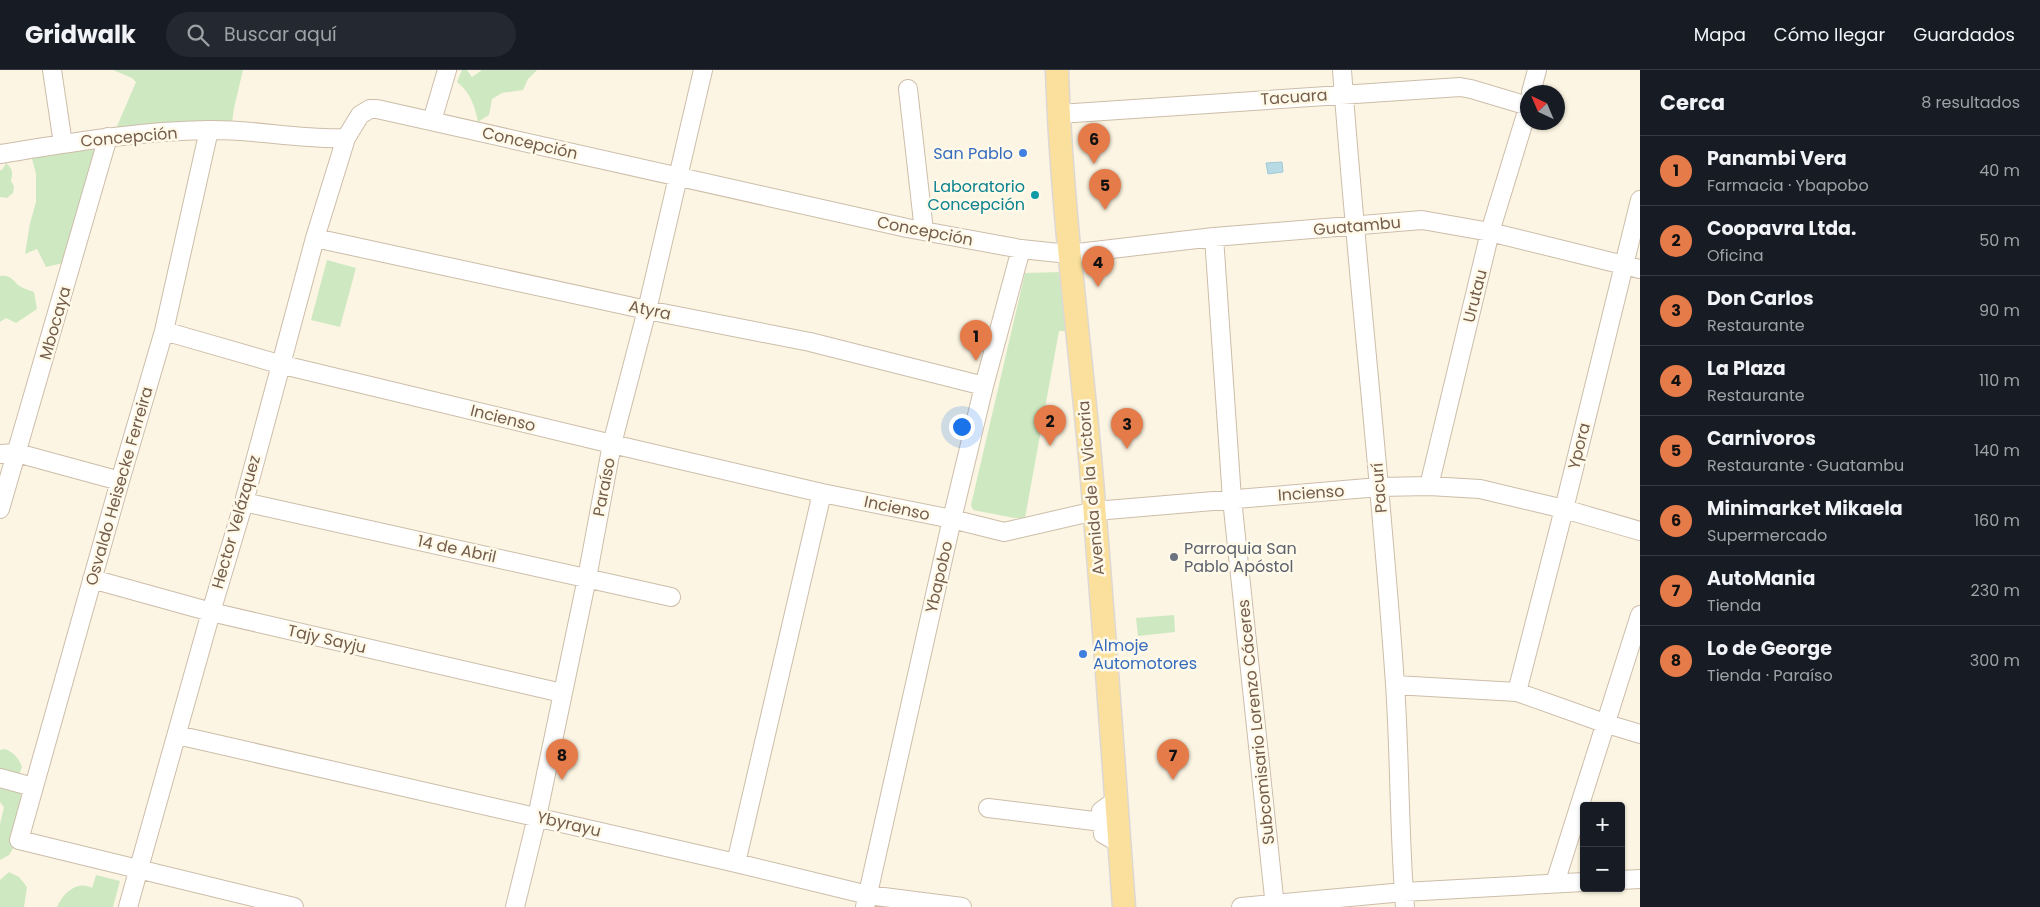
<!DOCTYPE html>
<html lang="es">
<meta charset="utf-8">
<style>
body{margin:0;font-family:Poppins,sans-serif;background:#242831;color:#f1f3f6}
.controls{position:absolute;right:15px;bottom:15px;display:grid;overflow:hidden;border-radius:5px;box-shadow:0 1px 4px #0004}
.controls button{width:45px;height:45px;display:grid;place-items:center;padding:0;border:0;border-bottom:1px solid #363941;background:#171b24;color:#f1f3f6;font:25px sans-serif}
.compass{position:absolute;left:1520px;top:15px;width:45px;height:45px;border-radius:50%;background:#171b24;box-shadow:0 1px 4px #0004;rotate:316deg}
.you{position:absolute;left:961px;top:356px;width:18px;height:18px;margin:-12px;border:4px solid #fff;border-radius:50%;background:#1a73e8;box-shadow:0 0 0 8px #1a73e833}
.badge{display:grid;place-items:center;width:32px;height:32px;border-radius:50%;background:#e57b49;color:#111;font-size:16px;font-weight:700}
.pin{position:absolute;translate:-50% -41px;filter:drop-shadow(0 1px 2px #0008)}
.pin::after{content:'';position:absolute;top:26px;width:18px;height:15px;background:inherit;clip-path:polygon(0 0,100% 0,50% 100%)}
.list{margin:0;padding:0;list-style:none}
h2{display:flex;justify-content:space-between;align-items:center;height:65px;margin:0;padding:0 20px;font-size:21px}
h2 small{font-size:16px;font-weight:400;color:#9ea1a6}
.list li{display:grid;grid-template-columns:32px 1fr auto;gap:15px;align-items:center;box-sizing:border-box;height:70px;padding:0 20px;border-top:1px solid #363941}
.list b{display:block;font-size:19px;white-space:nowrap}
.list p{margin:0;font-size:16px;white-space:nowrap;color:#9ea1a6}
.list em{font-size:16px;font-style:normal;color:#9ea1a6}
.icon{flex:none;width:28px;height:28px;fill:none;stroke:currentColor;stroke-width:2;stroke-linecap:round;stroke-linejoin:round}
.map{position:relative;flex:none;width:1640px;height:837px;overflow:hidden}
header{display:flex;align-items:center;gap:30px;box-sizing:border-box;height:70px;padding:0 25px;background:#171b24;border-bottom:1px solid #363941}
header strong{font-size:24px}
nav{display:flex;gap:28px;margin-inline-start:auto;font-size:18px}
.search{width:350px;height:45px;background:#242831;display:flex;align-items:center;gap:12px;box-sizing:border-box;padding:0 18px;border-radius:28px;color:#9ea1a6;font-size:19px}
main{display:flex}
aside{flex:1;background:#171b24}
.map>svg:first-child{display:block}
.green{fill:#cee9c2}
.water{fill:#b8dae5;stroke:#9ec9d7}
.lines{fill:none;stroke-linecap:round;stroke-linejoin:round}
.minor-casing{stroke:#cdbdaa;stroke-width:20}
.major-casing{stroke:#ded8d4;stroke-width:25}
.minor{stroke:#fff;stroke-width:18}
.major{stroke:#fae09c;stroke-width:22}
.shop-dot{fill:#3f7fe0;stroke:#fff9e9;stroke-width:2}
.culture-dot{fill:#0f9aa8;stroke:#fff9e9;stroke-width:2}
.worship-dot{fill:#6b7280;stroke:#fff9e9;stroke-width:2}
.labels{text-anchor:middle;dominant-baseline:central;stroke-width:5;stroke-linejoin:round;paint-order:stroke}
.street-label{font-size:16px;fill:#745d4a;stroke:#fff9e9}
.shop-label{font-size:16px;fill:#366cbe;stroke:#fff9e9;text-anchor:end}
.culture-label{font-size:16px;fill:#0d838f;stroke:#fff9e9;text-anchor:end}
.worship-label{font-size:16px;fill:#5b616d;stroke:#fff9e9;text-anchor:start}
</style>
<header>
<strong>Gridwalk</strong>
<div class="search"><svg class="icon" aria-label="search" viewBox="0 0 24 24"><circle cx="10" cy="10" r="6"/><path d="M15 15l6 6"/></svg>Buscar aquí</div>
<nav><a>Mapa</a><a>Cómo llegar</a><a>Guardados</a></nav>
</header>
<main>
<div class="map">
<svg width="1640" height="837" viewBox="0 0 1640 837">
<rect width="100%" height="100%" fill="#fcf5e3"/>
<path class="green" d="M 113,0 L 243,0 L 234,38 L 231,60 L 115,61 L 136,12 L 132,8 Z
M 462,0 L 467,0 L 472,7 L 482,0 L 537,0 L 528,9 L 523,20 L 502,23 L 492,29 L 489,45 L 478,52 C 475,36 470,22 457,12 Z
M 98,75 L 68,192 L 46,197 L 37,179 L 25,184 L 30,153 L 36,132 L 36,104 L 31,85 Z
M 6,93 C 13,99 13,103 11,111 L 14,116 L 13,123 L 7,128 L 0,127 L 0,100 L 2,100 Z
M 327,190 L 356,198 L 340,257 L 311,250 Z
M 1062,202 L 1066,261 L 1059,261 L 1025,448 L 1014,448 L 973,440 L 971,435 L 1025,203 Z
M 0,206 C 10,205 12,209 18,215 C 22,218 29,220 34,222 L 37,239 L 16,253 L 6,248 L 0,252 Z
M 1174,545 L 1175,562 L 1138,566 L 1136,548 Z
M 5,679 C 13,682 19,688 22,697 L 15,715 L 24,728 L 22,764 L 9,785 L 0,790 L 0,754 L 4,737 L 0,732 L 0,680 Z
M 9,802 L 19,807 L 27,817 L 24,837 L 0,837 L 0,810 Z
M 96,805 L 120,811 L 113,837 L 57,837 C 63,823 77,810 92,818 Z"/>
<path class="water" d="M 1282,92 L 1283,102 L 1268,104 L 1266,93 Z"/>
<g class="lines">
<g class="minor-casing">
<path id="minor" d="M 52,0 L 63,74
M 1342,0 C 1357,205 1381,409 1395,614 C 1400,688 1399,763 1405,837
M 908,19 L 924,161
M 1531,22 L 1537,0
M 1059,44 L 1460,17 L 1471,19 L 1528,36
M 432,51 L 447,0
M 209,60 L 164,261 L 120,411 L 19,770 L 294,837
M 0,84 C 69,73 138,61 208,60 C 254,59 300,70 346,68
M 1214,167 L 1232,429 L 1275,837
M 315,168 L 647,240 L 810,272 L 984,316
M 164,261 L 279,294 L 612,374 L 822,423 L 952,449 L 1004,462 L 1095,441 L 1379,417 L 1429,416 L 1480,419 L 1564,439 L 1640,461
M 0,384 L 17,383 L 120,411
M 1429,416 L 1490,162 L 1528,38
M 244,432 L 671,527
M 0,439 L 108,67
M 92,509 L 211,542 L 562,623
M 1395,615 L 1517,622 L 1607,654 L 1640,664
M 1517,622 L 1564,439 L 1640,130
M 177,665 L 736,793 L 868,825 L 962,837
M 0,708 L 33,717
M 1116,730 L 1101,741 L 1103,764 L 1119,773
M 988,738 L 1102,752
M 736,793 L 822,423
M 1621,810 L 1640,809
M 1555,813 L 1640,545
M 128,837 L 211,542 L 244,432 L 315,168 L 346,68 L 360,45 L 370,39 L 377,39 L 907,158 L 1021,179 L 1069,184 L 1214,167 L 1422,150 L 1490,162 L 1640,199
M 515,837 L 537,747 L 587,508 L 612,374 L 647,240 L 703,0
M 865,837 L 952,449 L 984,316 L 1021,179
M 1241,837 L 1404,822 L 1584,812"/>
</g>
<g class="major-casing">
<path id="major" d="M 1057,0 C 1061,129 1078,258 1090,387 C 1103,537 1113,687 1124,837"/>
</g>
<use href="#minor" class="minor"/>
<use href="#major" class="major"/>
</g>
<g class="shop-dot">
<circle cx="1023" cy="83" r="5"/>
<circle cx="1083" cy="584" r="5"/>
</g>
<circle class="culture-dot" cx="1035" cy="125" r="5"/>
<circle class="worship-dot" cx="1174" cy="487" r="5"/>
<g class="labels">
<g class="street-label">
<text transform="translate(1294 27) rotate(-4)">Tacuara</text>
<text transform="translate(129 67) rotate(-5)">Concepción</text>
<text transform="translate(530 73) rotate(13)">Concepción</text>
<text transform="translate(1357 156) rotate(-5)">Guatambu</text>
<text transform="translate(925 161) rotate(11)">Concepción</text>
<text transform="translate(1475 226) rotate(-76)">Urutau</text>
<text transform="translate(650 240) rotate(12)">Atyra</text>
<text transform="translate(55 253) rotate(-74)">Mbocaya</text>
<text transform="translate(503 348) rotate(14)">Incienso</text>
<text transform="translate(1579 376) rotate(-76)">Ypora</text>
<text transform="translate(119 416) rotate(-74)">Osvaldo Heisecke Ferreira</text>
<text transform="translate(604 417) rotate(-79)">Paraíso</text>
<text transform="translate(1091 418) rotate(-95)">Avenida de la Victoria</text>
<text transform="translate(1379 418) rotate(-95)">Pacurí</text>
<text transform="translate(1311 423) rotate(-4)">Incienso</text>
<text transform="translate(897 438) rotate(12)">Incienso</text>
<text transform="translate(236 452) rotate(-74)">Hector Velázquez</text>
<text transform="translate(457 479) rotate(12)">14 de Abril</text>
<text transform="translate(939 507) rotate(-77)">Ybapobo</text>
<text transform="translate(327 569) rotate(13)">Tajy Sayju</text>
<text transform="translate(1256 652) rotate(-96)">Subcomisario Lorenzo Cáceres</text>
<text transform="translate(569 754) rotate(13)">Ybyrayu</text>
</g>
<g class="shop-label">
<text x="1013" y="83">San Pablo</text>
<text x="1093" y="575" text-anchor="start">Almoje<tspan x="1093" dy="18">Automotores</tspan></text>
</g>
<g class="culture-label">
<text x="1025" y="116">Laboratorio<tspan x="1025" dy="18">Concepción</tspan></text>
</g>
<g class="worship-label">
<text x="1184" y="478">Parroquia San<tspan x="1184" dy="18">Pablo Apóstol</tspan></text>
</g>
</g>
</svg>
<div class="controls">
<button>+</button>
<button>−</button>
</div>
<svg class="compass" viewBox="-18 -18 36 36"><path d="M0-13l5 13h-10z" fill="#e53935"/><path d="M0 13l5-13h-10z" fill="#9ea1a6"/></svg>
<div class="you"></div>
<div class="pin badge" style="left:976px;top:291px">1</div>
<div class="pin badge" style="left:1050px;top:376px">2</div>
<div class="pin badge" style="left:1127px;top:379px">3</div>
<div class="pin badge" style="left:1098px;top:217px">4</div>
<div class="pin badge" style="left:1105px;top:140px">5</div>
<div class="pin badge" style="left:1094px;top:94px">6</div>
<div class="pin badge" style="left:1173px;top:710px">7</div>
<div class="pin badge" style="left:562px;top:710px">8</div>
</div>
<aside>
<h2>Cerca<small>8 resultados</small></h2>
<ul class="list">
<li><span class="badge">1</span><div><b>Panambi Vera</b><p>Farmacia · Ybapobo</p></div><em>40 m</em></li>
<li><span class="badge">2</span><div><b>Coopavra Ltda.</b><p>Oficina</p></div><em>50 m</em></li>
<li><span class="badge">3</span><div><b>Don Carlos</b><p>Restaurante</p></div><em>90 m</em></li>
<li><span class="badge">4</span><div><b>La Plaza</b><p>Restaurante</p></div><em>110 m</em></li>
<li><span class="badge">5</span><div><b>Carnivoros</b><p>Restaurante · Guatambu</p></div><em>140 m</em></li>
<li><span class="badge">6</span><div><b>Minimarket Mikaela</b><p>Supermercado</p></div><em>160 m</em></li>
<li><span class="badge">7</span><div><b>AutoMania</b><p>Tienda</p></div><em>230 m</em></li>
<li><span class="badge">8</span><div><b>Lo de George</b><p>Tienda · Paraíso</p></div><em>300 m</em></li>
</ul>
</aside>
</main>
